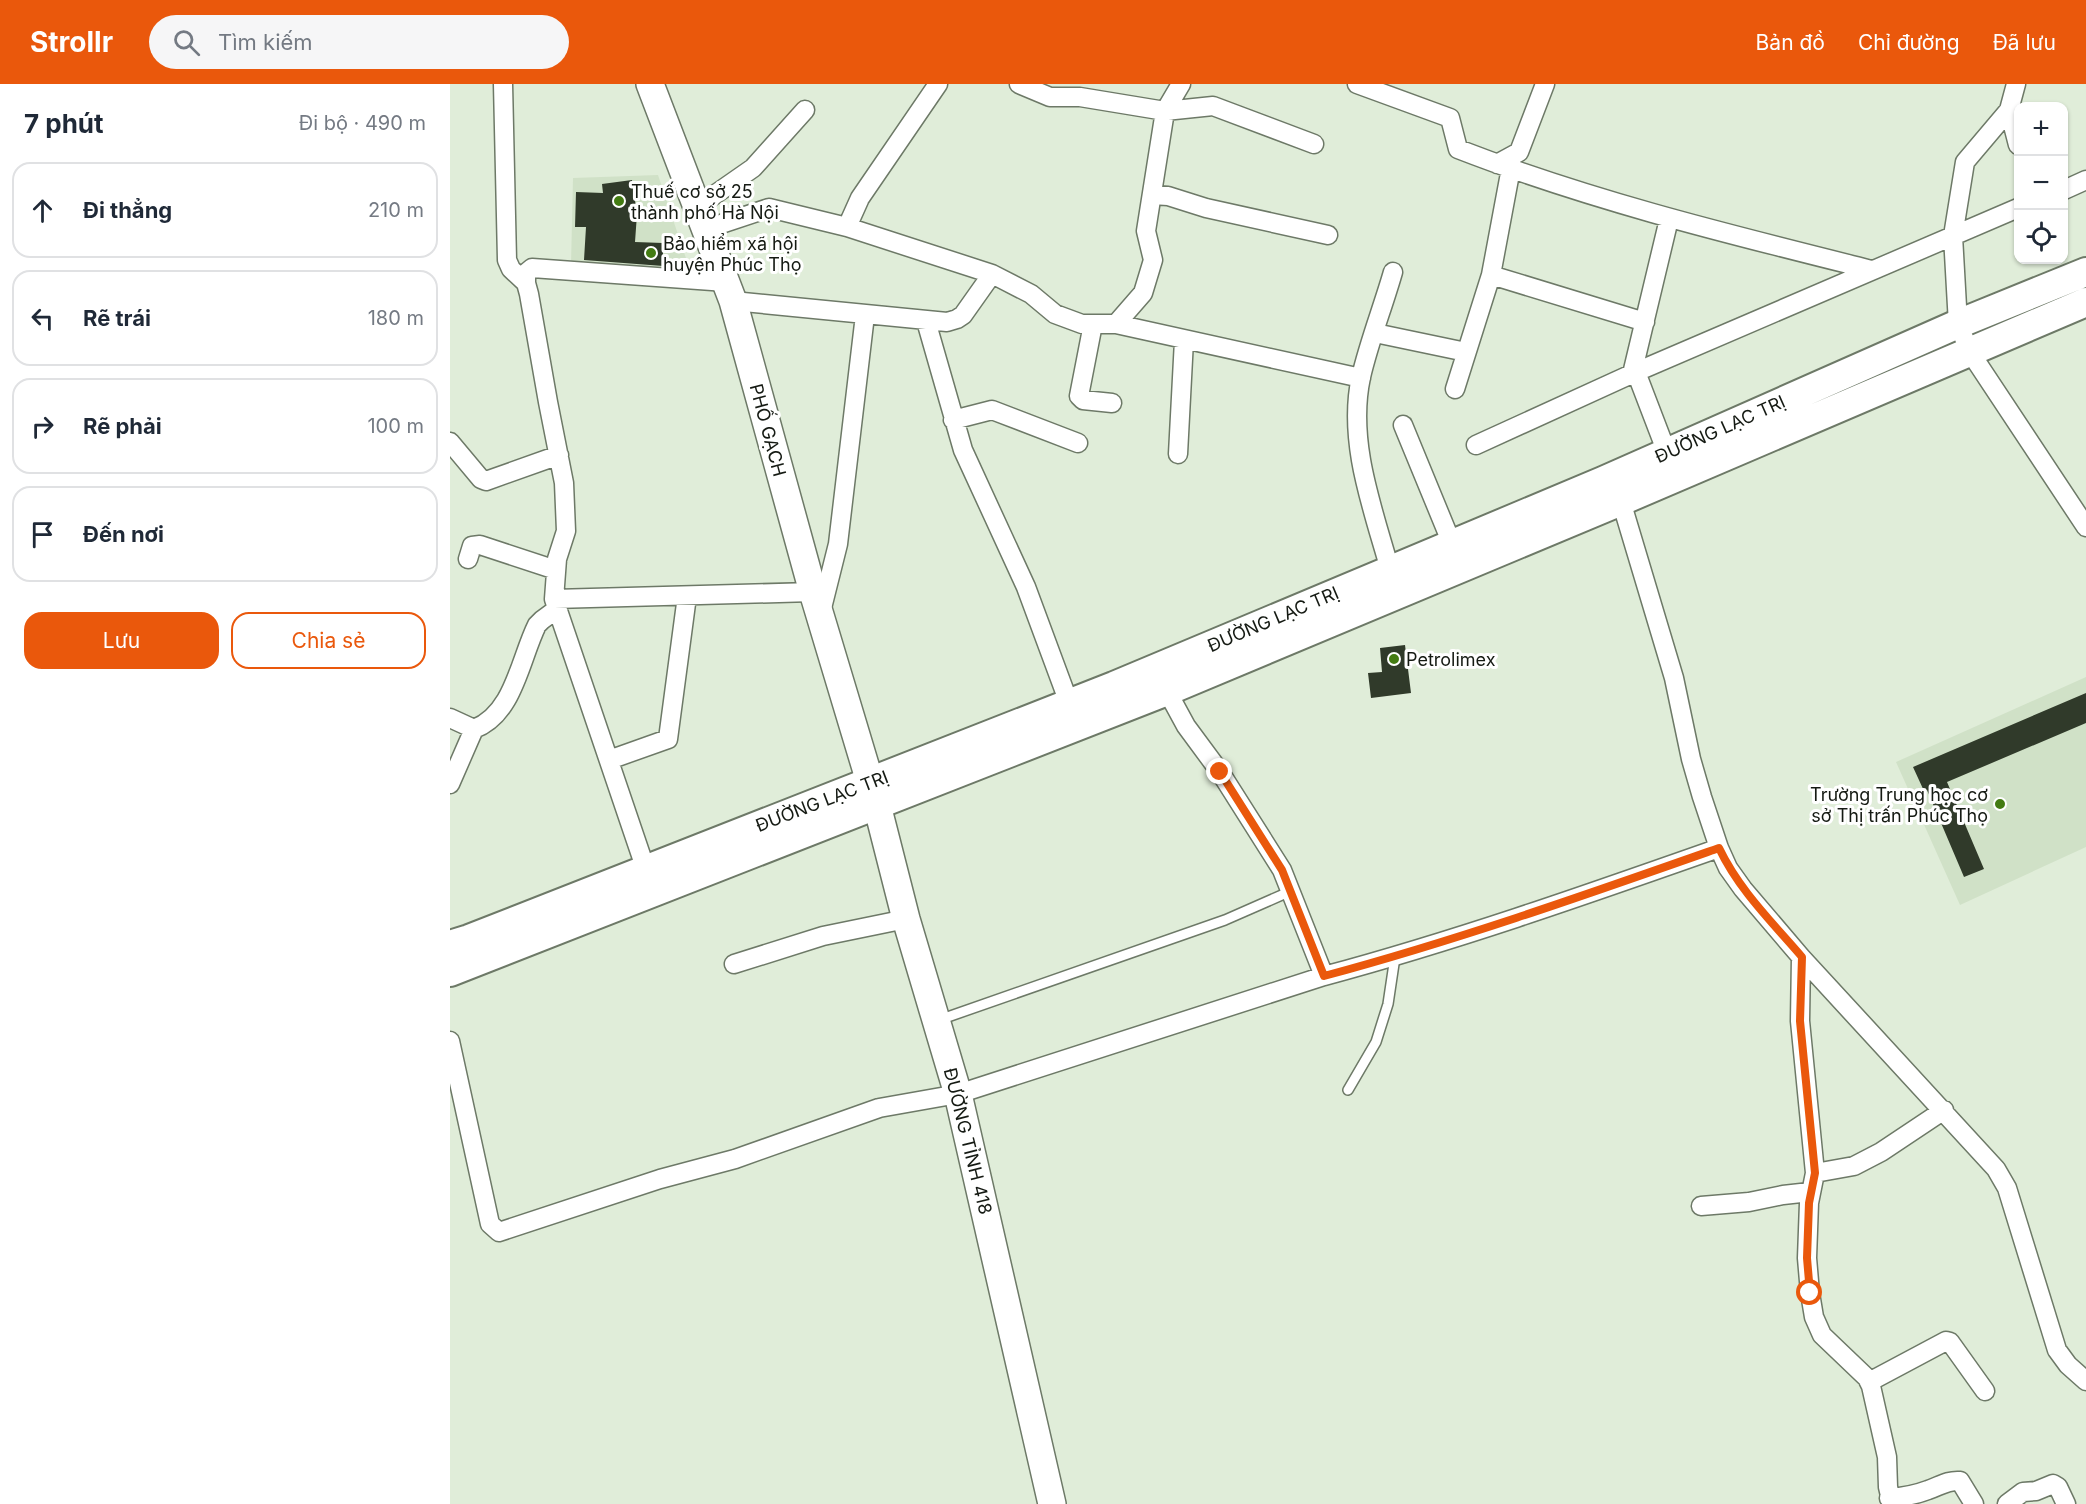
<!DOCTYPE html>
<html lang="vi">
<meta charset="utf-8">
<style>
body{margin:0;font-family:Inter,sans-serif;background:#f6f6f7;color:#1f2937}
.controls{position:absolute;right:18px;top:18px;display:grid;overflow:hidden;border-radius:12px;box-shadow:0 2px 4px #0004}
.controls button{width:54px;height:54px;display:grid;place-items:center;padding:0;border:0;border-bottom:2px solid #e0e1e3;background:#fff;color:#1f2937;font:30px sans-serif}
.stop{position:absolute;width:18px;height:18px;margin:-14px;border:4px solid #ea580c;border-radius:50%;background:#fff}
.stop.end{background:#ea580c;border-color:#fff;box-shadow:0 2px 6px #0008}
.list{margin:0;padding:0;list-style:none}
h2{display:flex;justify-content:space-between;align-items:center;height:78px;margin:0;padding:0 24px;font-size:26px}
h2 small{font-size:20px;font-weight:400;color:#747a83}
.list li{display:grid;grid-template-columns:39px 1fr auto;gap:18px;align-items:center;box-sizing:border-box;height:96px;margin:0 12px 12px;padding:0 12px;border:2px solid #e0e1e3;border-radius:18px}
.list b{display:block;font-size:22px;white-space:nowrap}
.list em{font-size:20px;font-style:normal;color:#747a83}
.actions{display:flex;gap:12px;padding:18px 24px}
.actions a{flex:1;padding:14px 0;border:2px solid #ea580c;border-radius:18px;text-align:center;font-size:21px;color:#ea580c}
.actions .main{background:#ea580c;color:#fff}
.icon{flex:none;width:33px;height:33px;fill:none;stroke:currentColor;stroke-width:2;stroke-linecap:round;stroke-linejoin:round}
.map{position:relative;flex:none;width:1636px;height:1420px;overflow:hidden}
header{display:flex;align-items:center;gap:36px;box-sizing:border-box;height:84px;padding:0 30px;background:#ea580c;color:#fff}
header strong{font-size:28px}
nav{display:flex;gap:33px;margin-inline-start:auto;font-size:21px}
.search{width:420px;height:54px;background:#f6f6f7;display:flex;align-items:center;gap:15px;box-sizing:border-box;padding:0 21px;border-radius:33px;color:#747a83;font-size:22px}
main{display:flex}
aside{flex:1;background:#fff}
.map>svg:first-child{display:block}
.built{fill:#d0e1c7}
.building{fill:#303a2a}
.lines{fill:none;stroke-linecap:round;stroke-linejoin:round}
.service-casing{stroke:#6d7967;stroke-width:12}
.minor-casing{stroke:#6d7967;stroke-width:21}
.primary-casing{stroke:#6d7967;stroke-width:30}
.trunk-casing{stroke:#6d7967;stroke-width:32}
.service{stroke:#fff;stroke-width:9}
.minor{stroke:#fff;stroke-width:18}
.primary{stroke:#fff;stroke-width:27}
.trunk{stroke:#fff;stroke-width:28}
.route{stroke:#ea580c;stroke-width:8}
.poi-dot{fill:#437b12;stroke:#fff;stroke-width:2}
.labels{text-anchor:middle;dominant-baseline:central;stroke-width:6;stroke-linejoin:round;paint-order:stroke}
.poi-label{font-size:18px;fill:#151a13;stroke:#fff;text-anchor:start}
.street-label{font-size:18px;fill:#151a13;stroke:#fff}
</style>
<header>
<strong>Strollr</strong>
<div class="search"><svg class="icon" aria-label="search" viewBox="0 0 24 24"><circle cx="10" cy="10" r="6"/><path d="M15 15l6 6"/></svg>Tìm kiếm</div>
<nav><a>Bản đồ</a><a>Chỉ đường</a><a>Đã lưu</a></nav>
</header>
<main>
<aside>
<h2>7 phút<small>Đi bộ · 490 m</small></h2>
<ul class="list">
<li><svg class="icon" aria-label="ahead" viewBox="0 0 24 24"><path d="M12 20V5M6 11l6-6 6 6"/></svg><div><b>Đi thẳng</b></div><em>210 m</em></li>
<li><svg class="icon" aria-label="left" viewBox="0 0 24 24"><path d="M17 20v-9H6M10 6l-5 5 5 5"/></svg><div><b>Rẽ trái</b></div><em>180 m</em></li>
<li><svg class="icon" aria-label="right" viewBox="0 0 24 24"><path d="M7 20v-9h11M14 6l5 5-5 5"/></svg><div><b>Rẽ phải</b></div><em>100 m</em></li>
<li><svg class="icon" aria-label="arrive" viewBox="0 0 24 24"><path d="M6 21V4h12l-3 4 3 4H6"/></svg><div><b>Đến nơi</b></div></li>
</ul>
<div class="actions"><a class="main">Lưu</a><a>Chia sẻ</a></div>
</aside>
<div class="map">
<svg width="1636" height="1420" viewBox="0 0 1636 1420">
<rect width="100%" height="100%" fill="#e0edd9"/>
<path class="built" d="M 208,91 L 241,189 L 121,181 L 123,94 Z
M 1636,593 L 1636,763 L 1510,821 L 1446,678 Z"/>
<path class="building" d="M 182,96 L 187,130 L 185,158 L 213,159 L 213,182 L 134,176 L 136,143 L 125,143 L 126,108 L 153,109 L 152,100 Z
M 955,561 L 961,609 L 921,614 L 918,589 L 932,588 L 930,564 Z
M 1636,609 L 1636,639 L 1497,698 L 1534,785 L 1514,793 L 1477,706 L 1474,707 L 1463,683 Z"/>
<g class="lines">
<g class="service-casing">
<path id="service" d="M 489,936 L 775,836 L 841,807
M 898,1006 L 926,958 L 938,920 L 945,873"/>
</g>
<g class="minor-casing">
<path id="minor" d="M 53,0 L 57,176 L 61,185 L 76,199
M 569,0 L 600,13 L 630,13 L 715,27 L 731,0
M 907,0 L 1000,34 L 1008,65 C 1142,117 1282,151 1422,186
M 1566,0 L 1559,26 L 1515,78 L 1503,152 L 1508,240 L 1520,268 L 1636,443
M 1559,26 L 1568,61
M 1047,80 L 1069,68 L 1095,0
M 1061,84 L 1041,191 L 1195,238
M 1614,106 L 1636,96
M 702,111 L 718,112 L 756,124 L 878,151
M 247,123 L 303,84 L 355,26
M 397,143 L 410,114 L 488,0
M 256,145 L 319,124 L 397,143 L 542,190 L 581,210 L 605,230 L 632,240 L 666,240 L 911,294
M 283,217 L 497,238 L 507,235 L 513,231 L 542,190
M 476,237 L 513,366 L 576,503 L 619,619
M 643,240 L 629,312 L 633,316 L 662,319
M 666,240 L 693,209 L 703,176 L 696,147 L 715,27 L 763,22 L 864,60
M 925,249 L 1016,268
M 1186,288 L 1217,369
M 1182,290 L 1219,135
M 1005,305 L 1041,191
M 503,336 L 542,326 L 628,359
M 953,341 L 1002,460
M 0,358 L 31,395 L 36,397 L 109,371
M 1026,361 L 1186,288 L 1568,124
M 728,370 L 734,256
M 1171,417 L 1224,594 L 1241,675 L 1252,713 L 1269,764 L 1278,784 L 1293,805 L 1351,873 L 1546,1085 L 1557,1104 L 1607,1266 L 1618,1281 L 1636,1297
M 18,475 L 22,462 L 30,461 L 106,486
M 940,486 C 923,425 897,358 911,293 C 919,258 933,223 943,188
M 104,515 L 363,508
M 371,528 L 388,460 L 415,231
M 0,634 L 24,645 C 64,630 70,575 87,541 L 92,536 L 107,525
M 159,676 L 218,655 L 237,512
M 0,700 L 24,645
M 196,786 L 104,515 L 107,475 L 116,447 L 114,399 L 98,318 L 79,210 L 76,199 L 76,189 L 82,184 L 276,198
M 1351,873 L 1350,937 L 1365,1089 L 1359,1119 L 1357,1174 L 1360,1209 L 1364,1233 L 1372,1251 L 1417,1294 L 1421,1302 L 1437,1373 L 1438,1403 L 1442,1420
M 284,880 L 373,852 L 456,835
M 874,892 C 1008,856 1138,810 1269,764
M 0,957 L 40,1140 L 49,1148 L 210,1095 L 285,1075 L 429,1024 L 508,1010 L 874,892 L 832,786 L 770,688 L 736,642 L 717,607
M 1365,1089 L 1404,1082 L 1431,1068 L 1494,1026
M 1251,1122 L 1299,1118 L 1333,1111 L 1360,1108
M 1419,1298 L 1496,1257 L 1500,1258 L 1535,1307
M 1439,1414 C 1453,1413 1465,1411 1478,1406 C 1490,1402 1497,1396 1510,1397 L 1524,1420
M 1557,1420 L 1573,1408 L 1586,1407 L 1603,1400 L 1608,1403 L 1616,1420"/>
</g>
<g class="primary-casing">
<path id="primary" d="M 200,0 L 283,217 L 363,508 L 427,721 L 456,835 L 508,1010 L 602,1420"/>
</g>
<g class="trunk-casing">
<path id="trunk" d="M 0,861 L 19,855 L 664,602 L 1153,397 L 1508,240 L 1636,188
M 0,888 L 717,607 L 1171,417 L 1636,218"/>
</g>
<use href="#service" class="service"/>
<use href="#minor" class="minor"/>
<use href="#primary" class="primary"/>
<use href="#trunk" class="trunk"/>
</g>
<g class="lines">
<path class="route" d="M 770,688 L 832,786 L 874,892 C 1008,856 1138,810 1269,764 C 1289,806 1322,838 1352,873 L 1350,937 L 1365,1089 L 1359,1119 L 1357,1174 L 1360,1209"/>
</g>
<g class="poi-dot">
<circle cx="169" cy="117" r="6"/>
<circle cx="201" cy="169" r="6"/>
<circle cx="944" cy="575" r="6"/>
<circle cx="1550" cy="720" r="6"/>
</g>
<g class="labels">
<g class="poi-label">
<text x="181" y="107">Thuế cơ sở 25<tspan x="181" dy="21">thành phố Hà Nội</tspan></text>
<text x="213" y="159">Bảo hiểm xã hội<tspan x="213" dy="21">huyện Phúc Thọ</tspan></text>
<text x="956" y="575">Petrolimex</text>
<text x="1538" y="710" text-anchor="end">Trường Trung học cơ<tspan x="1538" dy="21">sở Thị trấn Phúc Thọ</tspan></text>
</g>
<g class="street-label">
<text transform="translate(1270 345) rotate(-24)">ĐƯỜNG LẠC TRỊ</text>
<text transform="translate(318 346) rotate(75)">PHỐ GẠCH</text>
<text transform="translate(823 535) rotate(-23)">ĐƯỜNG LẠC TRỊ</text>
<text transform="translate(372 717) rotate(-21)">ĐƯỜNG LẠC TRỊ</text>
<text transform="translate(518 1057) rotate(76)">ĐƯỜNG TỈNH 418</text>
</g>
</g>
</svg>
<div class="controls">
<button>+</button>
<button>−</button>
<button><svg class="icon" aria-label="locate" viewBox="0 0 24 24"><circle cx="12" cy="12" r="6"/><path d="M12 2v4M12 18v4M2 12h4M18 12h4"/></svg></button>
</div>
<div class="stop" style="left:1360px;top:1209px"></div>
<div class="stop end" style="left:770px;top:688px"></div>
</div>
</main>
